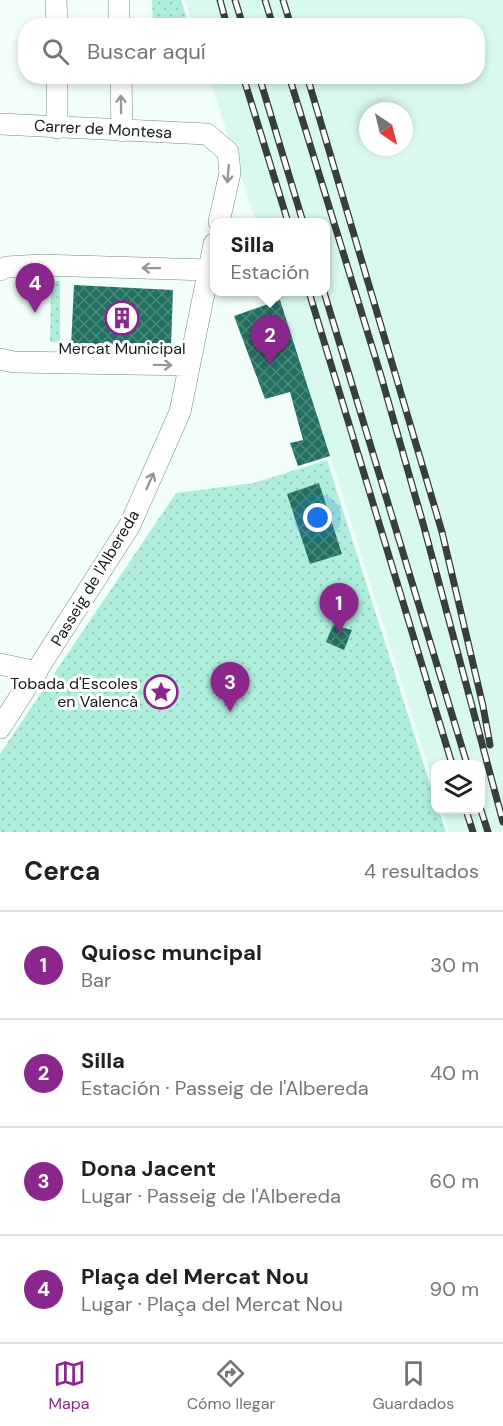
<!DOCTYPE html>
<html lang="es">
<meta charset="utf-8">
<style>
body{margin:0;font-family:"DM Sans",sans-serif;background:#f2f2f2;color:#202124}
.controls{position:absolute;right:18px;bottom:18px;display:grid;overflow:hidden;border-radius:12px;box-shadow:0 3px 9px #0003}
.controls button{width:54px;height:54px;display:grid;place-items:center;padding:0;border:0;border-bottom:2px solid #e0e0e0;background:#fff;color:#202124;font:30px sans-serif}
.compass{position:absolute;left:359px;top:102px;width:54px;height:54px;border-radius:50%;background:#fff;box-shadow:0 3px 9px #0003;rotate:145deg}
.you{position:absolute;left:318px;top:518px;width:21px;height:21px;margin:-15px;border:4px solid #fff;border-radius:50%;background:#1a73e8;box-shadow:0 0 0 9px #1a73e833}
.badge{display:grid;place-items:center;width:39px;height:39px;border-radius:50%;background:#8b268d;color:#fff;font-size:20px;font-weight:700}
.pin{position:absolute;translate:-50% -50px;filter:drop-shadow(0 2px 3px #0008)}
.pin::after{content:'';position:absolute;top:32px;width:21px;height:18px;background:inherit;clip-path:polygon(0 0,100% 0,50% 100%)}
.popup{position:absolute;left:210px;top:218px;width:120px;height:78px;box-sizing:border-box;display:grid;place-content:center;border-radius:12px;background:#fff;filter:drop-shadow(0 2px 4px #0005);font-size:20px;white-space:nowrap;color:#757577}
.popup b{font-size:22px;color:#202124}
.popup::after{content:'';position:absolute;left:50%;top:100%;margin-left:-12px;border:12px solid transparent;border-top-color:#fff}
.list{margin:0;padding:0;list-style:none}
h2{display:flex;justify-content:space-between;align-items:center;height:78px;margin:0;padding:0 24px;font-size:26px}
h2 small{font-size:20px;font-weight:400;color:#757577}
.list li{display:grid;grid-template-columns:39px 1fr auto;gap:18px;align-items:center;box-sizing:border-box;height:108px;padding:0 24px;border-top:2px solid #e0e0e0}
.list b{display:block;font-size:22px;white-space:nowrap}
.list p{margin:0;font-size:20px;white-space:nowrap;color:#757577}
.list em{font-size:20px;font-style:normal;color:#757577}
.icon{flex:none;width:33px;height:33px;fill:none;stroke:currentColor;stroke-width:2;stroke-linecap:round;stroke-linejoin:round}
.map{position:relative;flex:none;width:503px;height:832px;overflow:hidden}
.search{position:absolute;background:#fff;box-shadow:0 3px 9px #0003;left:18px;right:18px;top:18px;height:66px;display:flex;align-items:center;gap:15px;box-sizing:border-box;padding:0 21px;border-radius:24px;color:#757577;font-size:22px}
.sheet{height:510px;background:#fff}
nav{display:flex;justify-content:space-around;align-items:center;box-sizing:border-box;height:84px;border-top:2px solid #e0e0e0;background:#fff;font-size:16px;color:#757577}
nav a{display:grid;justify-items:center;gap:3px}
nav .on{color:#8b268d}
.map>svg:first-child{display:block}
.built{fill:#d9f9f0;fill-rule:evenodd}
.park{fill:url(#park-dots)}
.building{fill:url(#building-cross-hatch)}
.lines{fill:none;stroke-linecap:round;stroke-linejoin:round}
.street-casing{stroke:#748983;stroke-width:22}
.street{stroke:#fff;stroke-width:21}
.rail-casing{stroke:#373f3d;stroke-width:7}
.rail{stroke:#fff;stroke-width:4.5;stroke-dasharray:14;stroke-linecap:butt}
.oneway{stroke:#959998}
.labels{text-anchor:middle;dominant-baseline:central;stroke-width:6;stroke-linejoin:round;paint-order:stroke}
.street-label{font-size:16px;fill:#141c1a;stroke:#fff}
.poi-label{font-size:16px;fill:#141c1a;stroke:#fff}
</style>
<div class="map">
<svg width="503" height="832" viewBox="0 0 503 832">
<defs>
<pattern id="park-dots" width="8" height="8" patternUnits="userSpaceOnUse" patternTransform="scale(1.5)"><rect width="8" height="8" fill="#afeddd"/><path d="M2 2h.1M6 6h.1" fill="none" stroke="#96cbbd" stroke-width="1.8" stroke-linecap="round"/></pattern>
<pattern id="building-cross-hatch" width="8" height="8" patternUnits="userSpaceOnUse" patternTransform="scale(1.5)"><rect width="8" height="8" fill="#217162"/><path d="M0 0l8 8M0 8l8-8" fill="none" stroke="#4e877c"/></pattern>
</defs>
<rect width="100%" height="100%" fill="#f1fefa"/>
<path class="built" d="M 185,0 L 503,0 L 503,832 L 449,832 L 442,810 L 480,810 L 480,764 L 436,764 L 435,788 L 278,292 L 326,292 L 326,222 L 256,222 L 209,77 L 478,76 L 478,26 L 193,25 ZM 368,111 L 404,111 L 404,147 L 368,147 Z"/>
<path class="park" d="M 152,0 L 181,0 L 189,25 L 153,24 Z
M 51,281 L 60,281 L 60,343 L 50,342 Z
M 327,460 L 435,800 L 436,810 L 439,810 L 446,832 L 0,832 L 0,754 L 176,493 L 254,483 Z"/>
<path class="building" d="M 74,285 L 173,290 L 171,347 L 71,346 Z
M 280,300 L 330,456 L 298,466 L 290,443 L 303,440 L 290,392 L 265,399 L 234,316 Z
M 319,483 L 342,554 L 310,564 L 287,494 Z
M 333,625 L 352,630 L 344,650 L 326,642 Z"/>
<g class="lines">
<g class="street-casing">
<path id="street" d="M 56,0 L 57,26
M 119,0 L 119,26
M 57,76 L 57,128
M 121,76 L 122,131
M 0,124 L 207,134 L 228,152 L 230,173 L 219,222
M 0,270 L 7,267 L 41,265 L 209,270
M 0,359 L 14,362 L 189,365
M 0,664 L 37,672
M 0,728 L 130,525 L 180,412 L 214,244"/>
</g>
<use href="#street" class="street"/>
<g class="rail-casing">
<path id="rail" d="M 220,0 L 227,26
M 235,0 L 243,26
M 265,0 L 273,26
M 283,0 L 291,26
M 243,76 L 288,222
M 259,76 L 303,222
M 289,76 L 381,376 L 424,527 L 503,822
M 307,76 L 442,532 L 483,706 L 490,745
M 309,292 L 452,764
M 324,292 L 467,764
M 480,807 L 488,832
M 466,810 L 473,832"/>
</g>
<use href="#rail" class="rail"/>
</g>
<defs><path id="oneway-shaft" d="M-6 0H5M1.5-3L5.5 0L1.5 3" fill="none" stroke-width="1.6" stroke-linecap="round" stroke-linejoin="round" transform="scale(1.5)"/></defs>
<g class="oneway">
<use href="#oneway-shaft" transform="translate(121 104) rotate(-91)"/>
<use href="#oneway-shaft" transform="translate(228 174) rotate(95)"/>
<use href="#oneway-shaft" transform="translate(151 268) rotate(-179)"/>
<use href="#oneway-shaft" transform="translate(163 365) rotate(1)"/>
<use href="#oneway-shaft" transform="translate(150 481) rotate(-66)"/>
</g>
<defs>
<g id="building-ring" transform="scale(1.725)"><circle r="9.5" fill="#fff" stroke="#8b268d" stroke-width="1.5"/><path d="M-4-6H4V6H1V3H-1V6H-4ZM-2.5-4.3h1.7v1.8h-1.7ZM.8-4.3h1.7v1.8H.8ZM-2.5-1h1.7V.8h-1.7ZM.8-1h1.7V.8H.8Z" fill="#8b268d"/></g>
<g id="sight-ring" transform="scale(1.725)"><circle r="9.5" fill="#fff" stroke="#8b268d" stroke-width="1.5"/><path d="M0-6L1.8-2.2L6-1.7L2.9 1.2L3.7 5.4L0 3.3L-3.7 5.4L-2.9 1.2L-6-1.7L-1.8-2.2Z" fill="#8b268d"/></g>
</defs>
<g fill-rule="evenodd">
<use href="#building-ring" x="122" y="318"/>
<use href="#sight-ring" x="161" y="692"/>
</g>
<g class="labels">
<g class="street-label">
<text transform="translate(103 129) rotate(3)">Carrer de Montesa</text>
<text transform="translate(95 578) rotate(-59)">Passeig de l'Albereda</text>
</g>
<g class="poi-label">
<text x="122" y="348">Mercat Municipal</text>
<text x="138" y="683" text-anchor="end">Tobada d'Escoles<tspan x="138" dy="18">en Valencà</tspan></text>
</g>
</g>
</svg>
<div class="controls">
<button><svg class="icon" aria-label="layers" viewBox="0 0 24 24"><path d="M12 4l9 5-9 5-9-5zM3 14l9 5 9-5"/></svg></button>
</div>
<svg class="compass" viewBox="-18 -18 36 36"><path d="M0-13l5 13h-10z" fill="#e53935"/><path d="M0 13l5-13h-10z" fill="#757577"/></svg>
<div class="you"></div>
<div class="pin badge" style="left:339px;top:633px">1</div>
<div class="pin badge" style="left:270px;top:365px">2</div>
<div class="popup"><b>Silla</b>Estación</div>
<div class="pin badge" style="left:230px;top:712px">3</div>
<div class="pin badge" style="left:35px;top:313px">4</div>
<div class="search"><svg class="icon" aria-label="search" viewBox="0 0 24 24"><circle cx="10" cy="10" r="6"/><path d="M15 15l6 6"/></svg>Buscar aquí</div>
</div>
<section class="sheet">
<h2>Cerca<small>4 resultados</small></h2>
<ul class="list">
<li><span class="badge">1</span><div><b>Quiosc muncipal</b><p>Bar</p></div><em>30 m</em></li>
<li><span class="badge">2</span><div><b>Silla</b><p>Estación · Passeig de l'Albereda</p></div><em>40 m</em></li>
<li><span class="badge">3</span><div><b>Dona Jacent</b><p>Lugar · Passeig de l'Albereda</p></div><em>60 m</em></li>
<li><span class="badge">4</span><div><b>Plaça del Mercat Nou</b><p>Lugar · Plaça del Mercat Nou</p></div><em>90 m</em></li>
</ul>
</section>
<nav>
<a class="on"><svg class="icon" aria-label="map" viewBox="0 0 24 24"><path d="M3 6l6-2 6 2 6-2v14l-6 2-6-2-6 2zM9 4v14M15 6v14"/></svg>Mapa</a>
<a><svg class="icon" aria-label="directions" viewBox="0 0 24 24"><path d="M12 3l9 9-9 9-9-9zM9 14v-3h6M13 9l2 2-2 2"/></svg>Cómo llegar</a>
<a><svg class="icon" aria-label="saved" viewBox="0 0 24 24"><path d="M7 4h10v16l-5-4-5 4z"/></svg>Guardados</a>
</nav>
